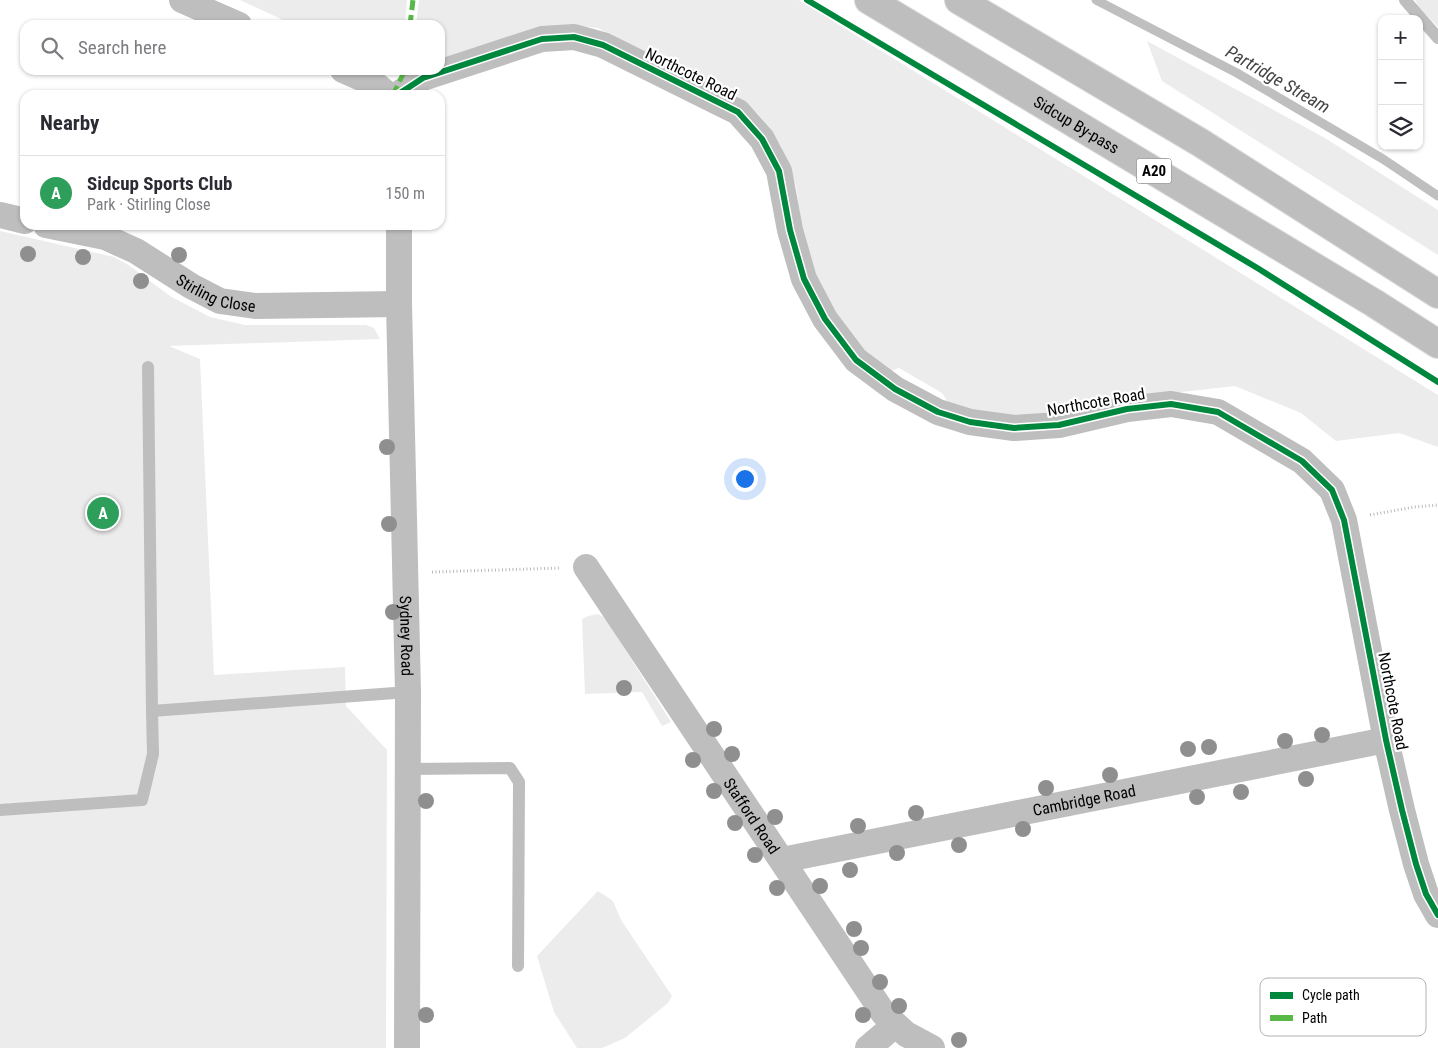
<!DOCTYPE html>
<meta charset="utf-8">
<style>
body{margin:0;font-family:"Roboto Condensed",sans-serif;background:#f2f2f3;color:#2b2b33}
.controls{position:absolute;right:15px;top:15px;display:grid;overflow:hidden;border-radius:10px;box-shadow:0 1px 4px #0004}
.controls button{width:45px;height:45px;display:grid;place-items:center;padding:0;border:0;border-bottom:1px solid #e1e1e2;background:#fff;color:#2b2b33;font:25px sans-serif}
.you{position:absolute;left:744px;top:478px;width:18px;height:18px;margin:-12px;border:4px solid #fff;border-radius:50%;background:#1a73e8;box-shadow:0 0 0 8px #1a73e833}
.badge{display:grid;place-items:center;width:32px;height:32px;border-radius:50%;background:#595959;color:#fff;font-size:16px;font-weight:700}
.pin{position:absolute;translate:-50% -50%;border:2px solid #fff;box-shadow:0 1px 5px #0006}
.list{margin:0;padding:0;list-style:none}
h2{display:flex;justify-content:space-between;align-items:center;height:65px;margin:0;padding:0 20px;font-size:21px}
h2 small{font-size:16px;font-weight:400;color:#7c7c81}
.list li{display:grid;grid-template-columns:32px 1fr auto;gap:15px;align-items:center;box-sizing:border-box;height:75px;padding:0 20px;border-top:1px solid #e1e1e2}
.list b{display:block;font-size:19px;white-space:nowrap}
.list p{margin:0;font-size:16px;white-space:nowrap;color:#7c7c81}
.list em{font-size:16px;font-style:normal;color:#7c7c81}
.icon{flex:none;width:28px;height:28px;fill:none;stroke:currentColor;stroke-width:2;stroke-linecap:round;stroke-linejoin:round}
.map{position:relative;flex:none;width:1438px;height:1048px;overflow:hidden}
.search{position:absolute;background:#fff;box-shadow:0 1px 4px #0004;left:20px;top:20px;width:425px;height:55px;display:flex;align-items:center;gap:12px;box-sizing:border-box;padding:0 18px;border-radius:15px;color:#7c7c81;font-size:19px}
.panel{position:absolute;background:#fff;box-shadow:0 1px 4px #0004;left:20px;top:90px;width:425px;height:140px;border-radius:15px}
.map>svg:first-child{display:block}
.green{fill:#ececec}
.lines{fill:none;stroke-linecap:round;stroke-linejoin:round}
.stream{stroke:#bfbfbf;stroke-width:9}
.trunk-casing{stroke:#dbdbdb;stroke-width:30}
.path{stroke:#b9b9b9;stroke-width:3;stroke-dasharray:1 2.5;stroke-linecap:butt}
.service{stroke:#bebebe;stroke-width:12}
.minor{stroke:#bebebe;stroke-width:26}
.trunk{stroke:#bebebe;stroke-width:28}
.quiet{stroke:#58b947;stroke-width:5;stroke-dasharray:10 5;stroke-linecap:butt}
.cycleway-casing{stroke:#fff;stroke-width:9}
.cycleway{stroke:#00873e;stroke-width:6}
.tree{fill:#8f8f8f}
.labels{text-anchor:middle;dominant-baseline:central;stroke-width:4.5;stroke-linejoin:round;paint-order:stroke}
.shield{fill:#fff;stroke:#4c4c4c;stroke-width:1}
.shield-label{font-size:15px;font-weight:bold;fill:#000}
.street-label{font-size:16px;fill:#000;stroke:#fff}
.water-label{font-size:18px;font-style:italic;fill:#444;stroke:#fff}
.key{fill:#fff;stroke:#b2b2b2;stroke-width:1}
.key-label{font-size:14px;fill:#000}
</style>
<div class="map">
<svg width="1438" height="1048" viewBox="0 0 1438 1048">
<rect width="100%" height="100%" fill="#fff"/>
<path class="green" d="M 240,0 L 407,0 L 405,25 L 294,25 Z
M 419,0 L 799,0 L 1438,395 L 1438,447 L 1399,433 L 1336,441 L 1301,413 L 1235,386 L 1128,398 L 1044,417 L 990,415 L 949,404 L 942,393 L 899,368 L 888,372 L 853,340 L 824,299 L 805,250 L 796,186 L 781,146 L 757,113 L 598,28 L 570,25 L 532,30 L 440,59 L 440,25 L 416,25 Z
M 1415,0 L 1438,0 L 1438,27 L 1419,7 Z
M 1147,41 L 1325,138 L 1438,210 L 1438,255 L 1162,81 Z
M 0,231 L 114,257 L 130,266 L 170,296 L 210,317 L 245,325 L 366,325 L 374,328 L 380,339 L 169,346 L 200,359 L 214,675 L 345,667 L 346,706 L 387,750 L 386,1048 L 0,1048 Z
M 598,614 L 605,618 L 671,722 L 662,726 L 642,692 L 585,694 L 582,619 L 588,616 Z
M 598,891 L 613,901 L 621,920 L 672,996 L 668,1003 L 625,1038 L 602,1048 L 577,1048 L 554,1012 L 537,956 Z"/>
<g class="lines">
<path class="stream" d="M 1096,0 L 1237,73 L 1383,159 L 1438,196"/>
<g class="trunk-casing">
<g id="trunk">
<path id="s5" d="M 869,0 L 1374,303 L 1438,344"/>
<path d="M 959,0 L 1201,143 L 1438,294"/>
</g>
</g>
<path class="path" d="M 1370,515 L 1414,507 L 1438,505
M 432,572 L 560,568"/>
<path class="service" d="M 1405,0 L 1438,38
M 148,367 L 152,711 L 408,692
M 408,769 L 510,768 L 519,782 L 518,966
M 0,810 L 142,800 L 153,754 L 152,711"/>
<g class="minor">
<path d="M 182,0 L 239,25"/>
<path d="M 343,70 L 375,84 L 388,95"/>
<path d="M 397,95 L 423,78 L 542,39 L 574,37 L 603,45 L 738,112 L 762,139 L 779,171 L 790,230 L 804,279 L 825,319 L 856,360 L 895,389 L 938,412 L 970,422 L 1014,428 L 1059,425 L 1127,409 L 1171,404 L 1218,412 L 1302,461 L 1332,490 L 1344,520 L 1386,740 L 1402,810 L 1416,864 L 1426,894 L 1438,915"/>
<path d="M 0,215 L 25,221"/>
<path id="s1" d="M 46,225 L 105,237 L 136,251 L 191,286 L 220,301 L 255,306 L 399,304"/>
<path id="s2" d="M 399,225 L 399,304 L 408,692 L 407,1048"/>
<path id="s3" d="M 586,567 L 884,1014 L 906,1034 L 932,1048"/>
<path id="s4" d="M 782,860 L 1386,740"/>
<path d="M 868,1048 L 895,1025"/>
</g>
<use href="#trunk" class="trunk"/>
<path class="quiet" d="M 410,25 L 413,0
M 393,95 L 405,70"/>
<g class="cycleway-casing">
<path id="cycleway" d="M 807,0 L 1259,269 L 1438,382
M 397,95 L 423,78 L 542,39 L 574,37 L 603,45 L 738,112 L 762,139 L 779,171 L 790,230 L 804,279 L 825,319 L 856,360 L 895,389 L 938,412 L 970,422 L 1014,428 L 1059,425 L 1127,409 L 1171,404 L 1218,412 L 1302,461 L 1332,490 L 1344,520 L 1386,740 L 1402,810 L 1416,864 L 1426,894 L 1438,915"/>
</g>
<use href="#cycleway" class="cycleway"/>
</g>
<g class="tree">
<circle cx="28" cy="254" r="8"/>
<circle cx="179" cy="255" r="8"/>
<circle cx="83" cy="257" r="8"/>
<circle cx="141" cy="281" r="8"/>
<circle cx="387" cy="447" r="8"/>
<circle cx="389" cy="524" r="8"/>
<circle cx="393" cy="612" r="8"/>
<circle cx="624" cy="688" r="8"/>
<circle cx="714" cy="729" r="8"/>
<circle cx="1322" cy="735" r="8"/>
<circle cx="1285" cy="741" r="8"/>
<circle cx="1209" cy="747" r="8"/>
<circle cx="1188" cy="749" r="8"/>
<circle cx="732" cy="754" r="8"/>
<circle cx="693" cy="760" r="8"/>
<circle cx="1110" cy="775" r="8"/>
<circle cx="1306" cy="779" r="8"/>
<circle cx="1046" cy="788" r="8"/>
<circle cx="714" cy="791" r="8"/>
<circle cx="1241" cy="792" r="8"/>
<circle cx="1197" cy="797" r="8"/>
<circle cx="426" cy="801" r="8"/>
<circle cx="916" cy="813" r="8"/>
<circle cx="775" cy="817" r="8"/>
<circle cx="735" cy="823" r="8"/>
<circle cx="858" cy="826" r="8"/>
<circle cx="1023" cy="829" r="8"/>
<circle cx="959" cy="845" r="8"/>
<circle cx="897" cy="853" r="8"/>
<circle cx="755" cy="855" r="8"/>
<circle cx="850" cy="870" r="8"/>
<circle cx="820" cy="886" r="8"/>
<circle cx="777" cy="888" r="8"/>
<circle cx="854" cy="929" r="8"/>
<circle cx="861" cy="948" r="8"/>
<circle cx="880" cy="982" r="8"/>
<circle cx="899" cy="1006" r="8"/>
<circle cx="426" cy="1015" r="8"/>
<circle cx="863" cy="1015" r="8"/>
<circle cx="959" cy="1040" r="8"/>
</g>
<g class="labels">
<rect class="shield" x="1136.5" y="158.5" width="35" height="25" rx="4"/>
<g class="shield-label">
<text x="1154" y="171">A20</text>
</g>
<g class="street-label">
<text transform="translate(691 74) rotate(26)">Northcote Road</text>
<text stroke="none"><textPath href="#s5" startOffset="242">Sidcup By-pass</textPath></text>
<text stroke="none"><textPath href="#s1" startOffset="186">Stirling Close</textPath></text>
<text transform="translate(1096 402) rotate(-10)">Northcote Road</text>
<text stroke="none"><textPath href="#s2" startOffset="411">Sydney Road</textPath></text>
<text transform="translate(1393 701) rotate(79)">Northcote Road</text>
<text stroke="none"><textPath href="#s4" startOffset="308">Cambridge Road</textPath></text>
<text stroke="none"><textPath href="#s3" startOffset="299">Stafford Road</textPath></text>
</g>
<g class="water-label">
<text transform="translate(1278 79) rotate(30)">Partridge Stream</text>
</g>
</g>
<rect x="1260" y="978" width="166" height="58" rx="8" class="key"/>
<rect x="1270" y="992" width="23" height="7" fill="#00873e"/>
<rect x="1270" y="1015" width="23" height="6" fill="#58b947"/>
<g class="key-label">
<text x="1302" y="1000">Cycle path</text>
<text x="1302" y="1023">Path</text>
</g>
</svg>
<div class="controls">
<button>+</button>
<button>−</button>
<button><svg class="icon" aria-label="layers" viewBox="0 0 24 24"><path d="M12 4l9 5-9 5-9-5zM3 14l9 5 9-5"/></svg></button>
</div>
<div class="you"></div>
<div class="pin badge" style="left:103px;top:513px;background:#2e9e5b">A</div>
<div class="search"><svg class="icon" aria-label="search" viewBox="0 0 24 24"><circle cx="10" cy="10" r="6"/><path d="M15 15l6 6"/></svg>Search here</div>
<section class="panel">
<h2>Nearby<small></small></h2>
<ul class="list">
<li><span class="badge" style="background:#2e9e5b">A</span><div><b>Sidcup Sports Club</b><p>Park · Stirling Close</p></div><em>150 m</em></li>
</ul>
</section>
</div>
